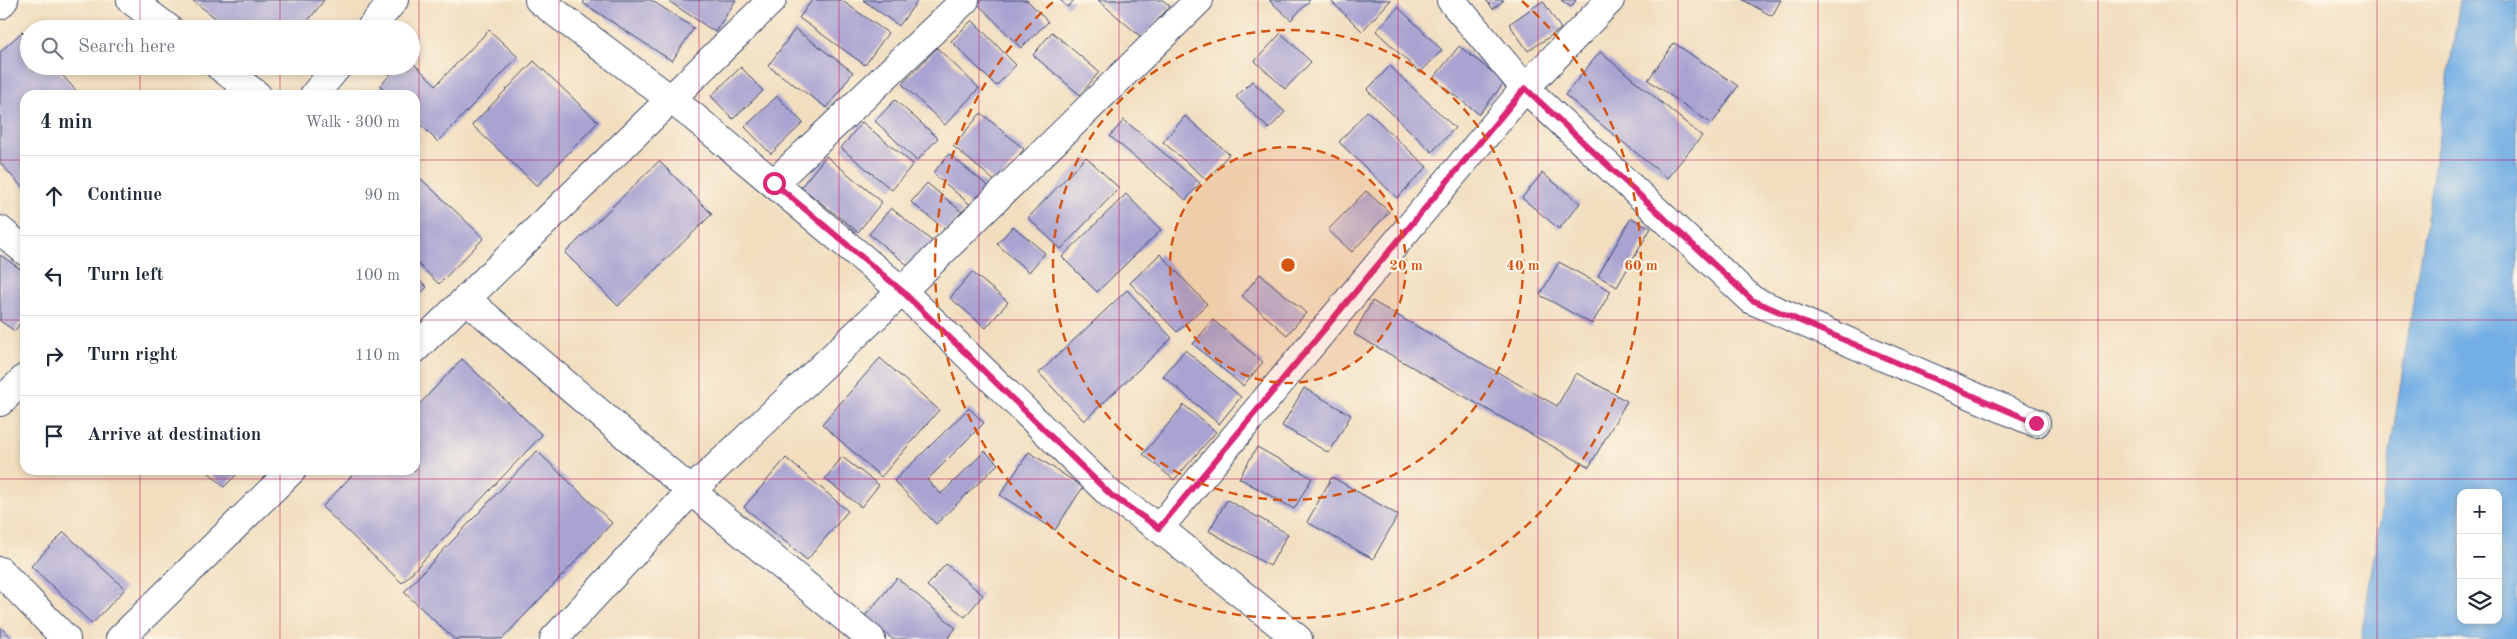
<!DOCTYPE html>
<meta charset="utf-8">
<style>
body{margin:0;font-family:"Old Standard TT",serif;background:#f6f6f7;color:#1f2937}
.controls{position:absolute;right:15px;bottom:15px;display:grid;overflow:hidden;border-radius:10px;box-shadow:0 2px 8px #0003}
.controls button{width:45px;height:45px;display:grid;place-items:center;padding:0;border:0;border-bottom:1px solid #e0e1e3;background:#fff;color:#1f2937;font:25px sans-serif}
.stop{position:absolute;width:15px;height:15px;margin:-11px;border:4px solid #db2777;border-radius:50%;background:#fff}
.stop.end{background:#db2777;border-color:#fff;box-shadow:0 1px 5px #0008}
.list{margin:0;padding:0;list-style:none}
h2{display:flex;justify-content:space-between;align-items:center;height:65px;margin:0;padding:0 20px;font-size:21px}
h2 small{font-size:16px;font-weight:400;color:#747a83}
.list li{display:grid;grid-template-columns:32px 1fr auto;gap:15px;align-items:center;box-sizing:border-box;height:80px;padding:0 20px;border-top:1px solid #e0e1e3}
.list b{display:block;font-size:19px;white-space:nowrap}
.list em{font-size:16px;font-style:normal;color:#747a83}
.icon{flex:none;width:28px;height:28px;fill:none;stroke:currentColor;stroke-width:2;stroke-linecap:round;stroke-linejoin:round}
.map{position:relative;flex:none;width:2517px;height:639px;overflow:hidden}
.search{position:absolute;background:#fff;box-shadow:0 2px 8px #0003;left:20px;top:20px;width:400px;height:55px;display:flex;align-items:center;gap:12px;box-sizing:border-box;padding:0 18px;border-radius:28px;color:#747a83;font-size:19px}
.panel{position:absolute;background:#fff;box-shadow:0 2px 8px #0003;left:20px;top:90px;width:400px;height:385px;border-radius:15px}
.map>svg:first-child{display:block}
.water{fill:#73afe5;stroke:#476fa2;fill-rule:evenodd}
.building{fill:#a9a3d1}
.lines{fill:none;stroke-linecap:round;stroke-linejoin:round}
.street-casing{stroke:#3b496d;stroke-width:30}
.street{stroke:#fff;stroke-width:28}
.route{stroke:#db2777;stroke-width:6}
.grid{fill:none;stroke:#c2185b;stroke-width:1;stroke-opacity:0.55}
.ring{fill:none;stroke:#d45514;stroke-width:2.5;stroke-dasharray:9 6}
.centre{fill:#d45514;stroke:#fcf5e5;stroke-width:2.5}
.ring-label{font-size:15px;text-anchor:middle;font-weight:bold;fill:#d45514;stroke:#fcf5e5;stroke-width:4.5;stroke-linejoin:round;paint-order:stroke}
</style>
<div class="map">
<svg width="2517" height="639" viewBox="0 0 2517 639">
<rect width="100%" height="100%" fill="#fcf5e5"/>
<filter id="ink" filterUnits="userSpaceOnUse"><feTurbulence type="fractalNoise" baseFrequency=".02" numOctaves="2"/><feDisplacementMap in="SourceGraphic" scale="10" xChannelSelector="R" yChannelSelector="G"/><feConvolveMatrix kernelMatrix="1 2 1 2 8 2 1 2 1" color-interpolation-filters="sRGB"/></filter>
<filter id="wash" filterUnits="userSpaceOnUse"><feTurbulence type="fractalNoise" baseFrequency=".0096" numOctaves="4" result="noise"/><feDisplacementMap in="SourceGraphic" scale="20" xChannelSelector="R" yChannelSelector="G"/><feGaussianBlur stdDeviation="1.12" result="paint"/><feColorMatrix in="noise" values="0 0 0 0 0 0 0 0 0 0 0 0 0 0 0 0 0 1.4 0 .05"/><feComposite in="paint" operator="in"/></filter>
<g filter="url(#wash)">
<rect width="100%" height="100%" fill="#f2debf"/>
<path class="water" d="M 2460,0 L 2517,0 L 2517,639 L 2361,639 ZM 2461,493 L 2498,493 L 2498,620 L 2461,620 Z"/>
<g id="blocks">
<path class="building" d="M 192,0 L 324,0 L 302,29 L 230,29 Z
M 585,0 L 651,0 L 694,28 L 672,61 L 583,3 Z
M 667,0 L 736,0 L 715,32 Z
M 812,0 L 841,0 L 888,33 L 865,65 L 799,18 Z
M 863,0 L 918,0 L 899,26 Z
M 982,0 L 1027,0 L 1048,22 L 1021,48 L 978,4 Z
M 1060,0 L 1074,0 L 1068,7 Z
M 1098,0 L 1163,0 L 1170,6 L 1142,38 Z
M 1269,0 L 1310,0 L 1291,20 Z
M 1330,0 L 1391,0 L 1362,31 Z
M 1486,0 L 1504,0 L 1493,9 Z
M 1561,0 L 1576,0 L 1571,7 Z
M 1743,0 L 1781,0 L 1772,16 Z
M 1543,1 L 1561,29 L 1528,51 L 1509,24 Z
M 1398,7 L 1442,50 L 1420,73 L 1376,31 Z
M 972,20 L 1016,65 L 996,86 L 951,41 Z
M 795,29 L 853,72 L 827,108 L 768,66 Z
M 489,30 L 518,57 L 438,142 L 415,119 L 415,95 L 389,95 L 380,86 L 398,66 L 411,66 L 411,61 L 436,85 Z
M 22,32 L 29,39 L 29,66 L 54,66 L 80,95 L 25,95 L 25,190 L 0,163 L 0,52 Z
M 1052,32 L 1099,72 L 1080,95 L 1033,55 Z
M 1281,33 L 1311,62 L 1285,89 L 1255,61 Z
M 1674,43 L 1738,86 L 1712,124 L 1648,80 Z
M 1459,46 L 1505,82 L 1479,114 L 1433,79 Z
M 937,48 L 979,88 L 945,125 L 902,84 Z
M 1600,52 L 1702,136 L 1667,178 L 1565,95 Z
M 534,61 L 598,122 L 537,186 L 472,125 Z
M 1390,66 L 1455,128 L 1432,152 L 1367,90 Z
M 741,67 L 763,91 L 733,119 L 711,96 Z
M 1252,81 L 1285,112 L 1269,129 L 1236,97 Z
M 777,96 L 803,123 L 771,154 L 745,127 Z
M 895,100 L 938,138 L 917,161 L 875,121 Z
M 1367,111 L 1427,167 L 1397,198 L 1339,142 Z
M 981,113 L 1024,149 L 997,183 L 953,146 Z
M 1185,116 L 1229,154 L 1207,180 L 1163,142 Z
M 1124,120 L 1200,183 L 1186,200 L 1110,136 Z
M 862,122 L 913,164 L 892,190 L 841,148 Z
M 949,154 L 989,187 L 973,207 L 933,173 Z
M 826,156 L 882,202 L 858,232 L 801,187 Z
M 1086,157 L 1119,188 L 1061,249 L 1028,218 Z
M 659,161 L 712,214 L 618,306 L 565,253 Z
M 1542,173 L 1580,203 L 1559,229 L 1522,198 Z
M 418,176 L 484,238 L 439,284 L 415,261 L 415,179 Z
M 927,183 L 962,212 L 947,231 L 911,202 Z
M 1366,191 L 1389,212 L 1352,252 L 1328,230 Z
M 1126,194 L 1161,230 L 1097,292 L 1062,257 Z
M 891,208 L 937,245 L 915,271 L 869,234 Z
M 1631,218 L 1651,228 L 1617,287 L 1598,276 Z
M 1013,226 L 1045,253 L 1029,272 L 997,244 Z
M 1160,254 L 1207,304 L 1177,332 L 1130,283 Z
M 0,255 L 25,272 L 25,315 L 15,331 L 0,321 Z
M 1559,262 L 1611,291 L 1592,324 L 1540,295 Z
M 972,272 L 1008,302 L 986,328 L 950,298 Z
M 1260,274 L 1306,313 L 1287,335 L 1242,296 Z
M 415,276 L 427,287 L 415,300 Z
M 1127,290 L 1172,338 L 1084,421 L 1039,373 Z
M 1372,301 L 1557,406 L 1576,373 L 1627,401 L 1589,467 L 1354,334 Z
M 1213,320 L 1263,362 L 1243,386 L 1193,344 Z
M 1185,350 L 1241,397 L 1219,424 L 1163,376 Z
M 880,358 L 939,410 L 881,477 L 822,424 Z
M 462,359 L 542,435 L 402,583 L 322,507 L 357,470 L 415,470 L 415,409 Z
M 1304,388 L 1351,415 L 1329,453 L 1282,426 Z
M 1184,405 L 1216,432 L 1174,480 L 1143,454 Z
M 969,408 L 984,423 L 927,480 L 941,494 L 985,451 L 998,464 L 936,524 L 894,481 Z
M 1257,447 L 1312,478 L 1294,509 L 1239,478 Z
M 537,451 L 612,523 L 502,639 L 454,639 L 404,592 Z
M 1029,452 L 1083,487 L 1055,530 L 1000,495 Z
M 842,457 L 879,485 L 861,507 L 825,479 Z
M 786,458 L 848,511 L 807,560 L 744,507 Z
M 206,470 L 241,470 L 224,487 Z
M 1332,477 L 1398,515 L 1373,559 L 1307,522 Z
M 1227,500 L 1288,534 L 1270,566 L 1209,531 Z
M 64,532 L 125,589 L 92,624 L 31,566 Z
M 946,564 L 983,595 L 965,617 L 927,586 Z
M 897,578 L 956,628 L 947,639 L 892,639 L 865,616 Z
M 0,627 L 13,639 L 0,639 Z"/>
</g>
</g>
<g filter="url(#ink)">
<use href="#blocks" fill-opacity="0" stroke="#3b496d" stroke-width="1"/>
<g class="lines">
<g class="street-casing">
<path id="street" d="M 131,0 L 169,29
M 539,0 L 694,117 L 902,291 L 1111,495 L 1159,528 L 1298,639
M 1451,0 L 1525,88 L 1752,300 L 2036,423
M 0,5 L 4,0
M 370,29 L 394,0
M 219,66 L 257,95
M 314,95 L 338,66
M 774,183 L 965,0
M 0,230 L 25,251
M 466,299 L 772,0
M 415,349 L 466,299 L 691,491 L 871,639
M 0,402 L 25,378
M 1159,528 L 1525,88 L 1610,0
M 0,571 L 66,639
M 120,639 L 292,470
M 554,639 L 691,491 L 902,291 L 1199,0"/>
</g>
<use href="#street" class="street"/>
</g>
</g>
<g class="lines" filter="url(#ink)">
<path class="route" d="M 774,183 L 902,291 L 1111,495 L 1159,528 L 1525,88 L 1752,300 L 2036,423"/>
</g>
<path class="grid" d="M 140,0 L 140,29M 280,0 L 280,29M 419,0 L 419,639M 559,0 L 559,639M 699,0 L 699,639M 839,0 L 839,639M 979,0 L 979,639M 1119,0 L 1119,639M 1258,0 L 1258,639M 1398,0 L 1398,639M 1538,0 L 1538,639M 1678,0 L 1678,639M 1818,0 L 1818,639M 1958,0 L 1958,639M 2098,0 L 2098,639M 2237,0 L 2237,639M 2377,0 L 2377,639M 140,66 L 140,95M 280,66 L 280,95M 0,160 L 25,160M 415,160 L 2517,160M 0,320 L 25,320M 415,320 L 2517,320M 140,470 L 140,639M 280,470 L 280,639M 0,479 L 2517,479"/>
<circle cx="1288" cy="265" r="118" fill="#d45514" fill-opacity=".12"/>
<g class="ring">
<circle cx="1288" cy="265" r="118"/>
<circle cx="1288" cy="265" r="235"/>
<path d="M1522 1A353 353 0 1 1 1054 1"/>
</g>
<circle cx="1288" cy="265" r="8" class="centre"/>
<g class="ring-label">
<text x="1406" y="270">20 m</text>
<text x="1523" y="270">40 m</text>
<text x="1641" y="270">60 m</text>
</g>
</svg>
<div class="controls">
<button>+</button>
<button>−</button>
<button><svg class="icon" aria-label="layers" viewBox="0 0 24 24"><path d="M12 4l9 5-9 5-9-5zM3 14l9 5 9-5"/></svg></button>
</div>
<div class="stop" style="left:774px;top:183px"></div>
<div class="stop end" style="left:2036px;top:423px"></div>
<div class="search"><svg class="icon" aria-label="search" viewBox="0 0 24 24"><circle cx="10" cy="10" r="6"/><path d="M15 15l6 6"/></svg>Search here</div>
<section class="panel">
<h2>4 min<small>Walk · 300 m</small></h2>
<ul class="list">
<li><svg class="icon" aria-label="ahead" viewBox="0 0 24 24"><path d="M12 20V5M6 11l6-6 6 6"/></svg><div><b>Continue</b></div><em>90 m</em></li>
<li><svg class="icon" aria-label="left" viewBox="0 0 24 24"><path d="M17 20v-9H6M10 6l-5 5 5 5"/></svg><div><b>Turn left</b></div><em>100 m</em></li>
<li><svg class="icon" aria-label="right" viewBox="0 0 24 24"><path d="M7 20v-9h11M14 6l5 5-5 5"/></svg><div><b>Turn right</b></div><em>110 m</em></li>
<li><svg class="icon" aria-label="arrive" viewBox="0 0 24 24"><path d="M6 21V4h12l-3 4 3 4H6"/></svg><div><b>Arrive at destination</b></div></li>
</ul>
</section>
</div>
